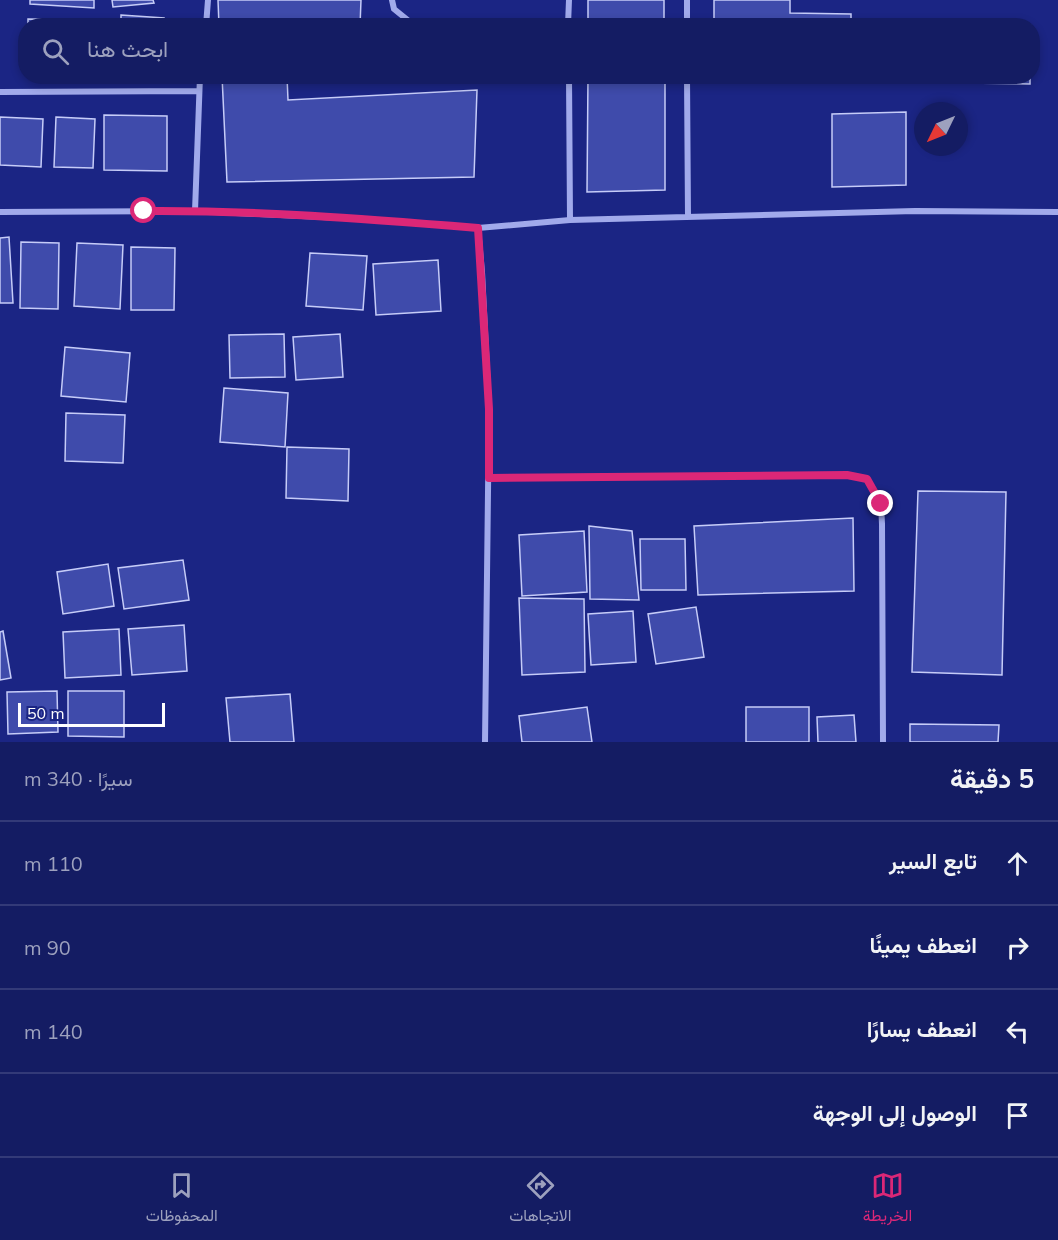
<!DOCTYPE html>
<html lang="ar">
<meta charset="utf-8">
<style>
body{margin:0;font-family:Mulish,Vazirmatn,sans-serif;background:#21296c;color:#f1f3f6;direction:rtl}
.compass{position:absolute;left:914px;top:102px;width:54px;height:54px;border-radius:50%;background:#141c63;box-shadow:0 3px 9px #0003;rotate:227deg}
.scale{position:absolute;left:18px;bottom:15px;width:147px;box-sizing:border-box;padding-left:6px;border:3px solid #fff;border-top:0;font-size:16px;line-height:21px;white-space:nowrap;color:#fff;-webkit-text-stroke:4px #1b2584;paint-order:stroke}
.stop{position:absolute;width:18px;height:18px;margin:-14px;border:4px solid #db2777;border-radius:50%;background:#fff}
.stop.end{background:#db2777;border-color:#fff;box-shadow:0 2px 6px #0008}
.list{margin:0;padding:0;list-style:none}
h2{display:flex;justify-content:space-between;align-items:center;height:78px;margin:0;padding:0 24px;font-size:26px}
h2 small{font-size:20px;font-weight:400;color:#9da1be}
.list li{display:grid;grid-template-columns:39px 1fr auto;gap:18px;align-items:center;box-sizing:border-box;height:84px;padding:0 24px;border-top:2px solid #333a78}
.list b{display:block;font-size:22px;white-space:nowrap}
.list em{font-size:20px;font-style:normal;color:#9da1be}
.icon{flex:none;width:33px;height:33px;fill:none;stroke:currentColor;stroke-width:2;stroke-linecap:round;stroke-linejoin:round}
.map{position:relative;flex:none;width:1058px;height:742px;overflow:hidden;direction:ltr}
.search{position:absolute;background:#141c63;box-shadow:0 3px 9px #0003;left:18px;right:18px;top:18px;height:66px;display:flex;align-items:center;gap:15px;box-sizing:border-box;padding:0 21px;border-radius:24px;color:#9da1be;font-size:22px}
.sheet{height:414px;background:#141c63}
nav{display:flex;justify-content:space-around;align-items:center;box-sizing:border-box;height:84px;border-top:2px solid #333a78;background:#141c63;font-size:16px;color:#9da1be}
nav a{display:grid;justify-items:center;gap:3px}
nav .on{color:#db2777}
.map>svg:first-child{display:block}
.building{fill:#3f4bab;stroke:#c6ccf8;stroke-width:1.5}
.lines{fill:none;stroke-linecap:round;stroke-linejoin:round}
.minor{stroke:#a1aaeb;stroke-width:6}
.route{stroke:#db2777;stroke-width:8}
</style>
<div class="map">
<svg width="1058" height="742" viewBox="0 0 1058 742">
<rect width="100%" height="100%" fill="#1b2584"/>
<path class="building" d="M 30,0 L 94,0 L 94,8 L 30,4 Z
M 112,0 L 153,0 L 154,3 L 113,7 Z
M 218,0 L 361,0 L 360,26 L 219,26 Z
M 588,0 L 664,0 L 664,26 L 588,26 Z
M 714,0 L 790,0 L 790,13 L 851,14 L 851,26 L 714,26 Z
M 121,15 L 164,18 L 163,26 L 121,26 Z
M 28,19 L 98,20 L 98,26 L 28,26 Z
M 894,22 L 1032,25 L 894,26 Z
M 222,76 L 287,76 L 288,100 L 477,90 L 474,177 L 227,182 Z
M 588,76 L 665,76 L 665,190 L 587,192 Z
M 728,76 L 852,76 L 852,81 Z
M 892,76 L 1030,76 L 1030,84 L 892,82 Z
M 906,112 L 906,185 L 832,187 L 832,114 Z
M 104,115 L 167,116 L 167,171 L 104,170 Z
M 0,117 L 43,119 L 41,167 L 0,165 Z
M 56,117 L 95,119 L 93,168 L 54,167 Z
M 9,237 L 13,303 L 0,303 L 0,238 Z
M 21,242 L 59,243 L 58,309 L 20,308 Z
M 77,243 L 123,245 L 120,309 L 74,306 Z
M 131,247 L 175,248 L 174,310 L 131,310 Z
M 310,253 L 367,256 L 363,310 L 306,306 Z
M 438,260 L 441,311 L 376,315 L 373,264 Z
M 284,334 L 285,377 L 230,378 L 229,335 Z
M 340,334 L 343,377 L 296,380 L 293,337 Z
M 65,347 L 130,353 L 126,402 L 61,396 Z
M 224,388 L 288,393 L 285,447 L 220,442 Z
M 66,413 L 125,415 L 123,463 L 65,461 Z
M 287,447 L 349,449 L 348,501 L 286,498 Z
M 918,491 L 1006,492 L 1002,675 L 912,672 Z
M 853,518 L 854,591 L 698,595 L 694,526 Z
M 589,526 L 632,531 L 639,600 L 590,599 Z
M 584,531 L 587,592 L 522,596 L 519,535 Z
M 640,539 L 685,539 L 686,590 L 641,590 Z
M 183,560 L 189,600 L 124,609 L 118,568 Z
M 108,564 L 114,606 L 63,614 L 57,572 Z
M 519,598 L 584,599 L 585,672 L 522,675 Z
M 696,607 L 704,657 L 656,664 L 648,614 Z
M 633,611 L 636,662 L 591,665 L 588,614 Z
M 184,625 L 187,671 L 132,675 L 128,629 Z
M 119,629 L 121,675 L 65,678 L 63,632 Z
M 3,631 L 11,678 L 0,680 L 0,632 Z
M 57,691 L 58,732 L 8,734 L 7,692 Z
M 68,691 L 124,691 L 124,737 L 68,736 Z
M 290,694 L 294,742 L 230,742 L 226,698 Z
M 587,707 L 592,742 L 522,742 L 519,716 Z
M 746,707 L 809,707 L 809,742 L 746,742 Z
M 854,715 L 856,742 L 818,742 L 817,717 Z
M 910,724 L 999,725 L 998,742 L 910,742 Z"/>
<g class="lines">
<path class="minor" d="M 392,0 L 394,9 L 415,26
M 687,0 L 687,26
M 568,25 L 569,0
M 206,26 L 208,0
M 520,26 L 568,23
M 569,76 L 570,220
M 687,76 L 688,217
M 0,92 L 199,91
M 195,211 L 200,76
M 0,212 L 195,211 L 364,219 L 478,228 L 482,272 L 489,409 L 485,742
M 478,228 L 570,220 L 915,211 L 1058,212
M 489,478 L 847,475 L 867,479 L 881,504 L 882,524 L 883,742"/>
</g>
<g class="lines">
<path class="route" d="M 144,211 C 255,210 367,219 478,228 L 489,409 L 489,478 L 847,475 L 867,479 L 881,504"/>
</g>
</svg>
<svg class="compass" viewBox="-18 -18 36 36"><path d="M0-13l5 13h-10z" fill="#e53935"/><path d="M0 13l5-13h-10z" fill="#9da1be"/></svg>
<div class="scale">50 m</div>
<div class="stop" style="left:144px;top:211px"></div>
<div class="stop end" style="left:881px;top:504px"></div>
<div class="search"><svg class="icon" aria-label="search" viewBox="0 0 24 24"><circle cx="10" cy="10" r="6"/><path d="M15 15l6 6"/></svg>ابحث هنا</div>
</div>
<section class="sheet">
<h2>5 دقيقة<small>سيرًا · 340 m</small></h2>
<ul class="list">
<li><svg class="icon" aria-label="ahead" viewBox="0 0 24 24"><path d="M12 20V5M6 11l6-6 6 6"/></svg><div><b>تابع السير</b></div><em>110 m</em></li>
<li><svg class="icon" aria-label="right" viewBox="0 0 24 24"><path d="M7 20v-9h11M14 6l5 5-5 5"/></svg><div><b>انعطف يمينًا</b></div><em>90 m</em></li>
<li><svg class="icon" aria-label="left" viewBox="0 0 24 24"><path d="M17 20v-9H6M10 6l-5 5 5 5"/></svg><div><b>انعطف يسارًا</b></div><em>140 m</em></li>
<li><svg class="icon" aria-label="arrive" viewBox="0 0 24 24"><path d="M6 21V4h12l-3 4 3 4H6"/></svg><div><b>الوصول إلى الوجهة</b></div></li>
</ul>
</section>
<nav>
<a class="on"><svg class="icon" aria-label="map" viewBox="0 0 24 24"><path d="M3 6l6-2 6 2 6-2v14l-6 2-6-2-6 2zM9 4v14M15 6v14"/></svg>الخريطة</a>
<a><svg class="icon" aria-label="directions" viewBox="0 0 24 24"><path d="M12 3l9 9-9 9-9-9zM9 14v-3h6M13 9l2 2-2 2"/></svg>الاتجاهات</a>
<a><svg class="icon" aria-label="saved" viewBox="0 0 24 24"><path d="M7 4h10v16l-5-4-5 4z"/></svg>المحفوظات</a>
</nav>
